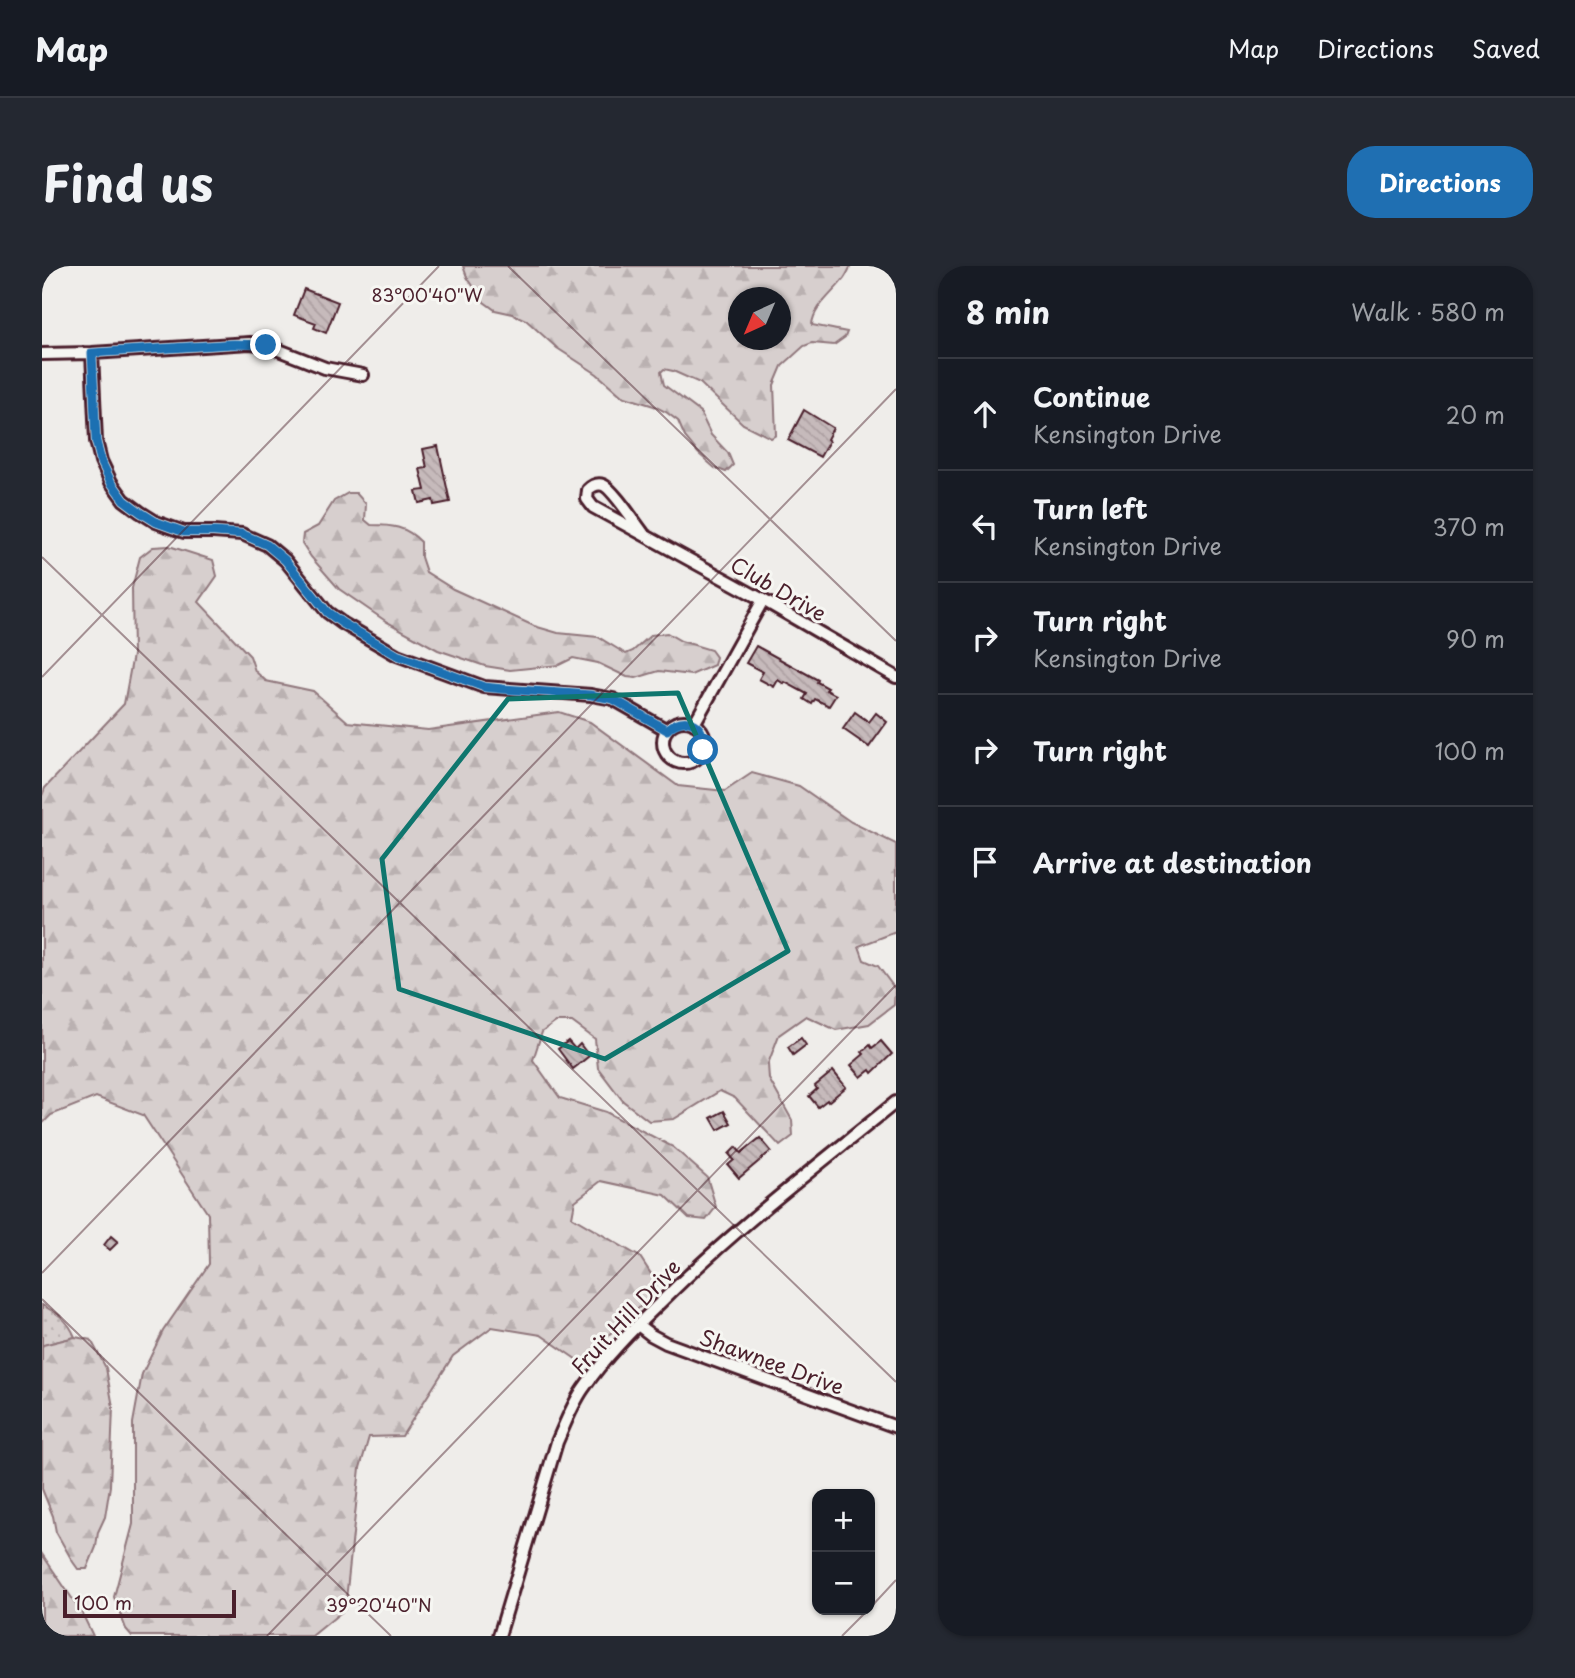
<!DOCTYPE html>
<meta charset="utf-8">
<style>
body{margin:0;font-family:"Playpen Sans",sans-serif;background:#242831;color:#f1f3f6}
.controls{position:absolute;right:21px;bottom:21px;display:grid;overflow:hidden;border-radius:14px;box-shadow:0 2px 5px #0004}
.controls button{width:63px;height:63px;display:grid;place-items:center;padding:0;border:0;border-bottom:2px solid #363941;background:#171b24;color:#f1f3f6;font:35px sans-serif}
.compass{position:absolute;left:686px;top:21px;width:63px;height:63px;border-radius:50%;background:#171b24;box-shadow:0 2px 5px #0004;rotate:224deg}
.scale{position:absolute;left:21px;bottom:18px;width:173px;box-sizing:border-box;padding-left:7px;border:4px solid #4a1f2b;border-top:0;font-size:19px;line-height:24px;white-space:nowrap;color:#4a1f2b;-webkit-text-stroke:5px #f6f6f2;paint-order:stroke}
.stop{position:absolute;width:21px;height:21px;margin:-16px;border:5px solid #1f6fb2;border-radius:50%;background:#fff}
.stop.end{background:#1f6fb2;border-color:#fff;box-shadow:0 2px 7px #0008}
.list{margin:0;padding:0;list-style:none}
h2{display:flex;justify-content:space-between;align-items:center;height:91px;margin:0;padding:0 28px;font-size:30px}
h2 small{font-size:23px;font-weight:400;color:#9ea1a6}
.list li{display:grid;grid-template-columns:46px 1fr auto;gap:21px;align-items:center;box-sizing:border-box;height:112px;padding:0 28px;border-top:2px solid #363941}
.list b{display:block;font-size:26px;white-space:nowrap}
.list p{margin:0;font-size:23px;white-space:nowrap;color:#9ea1a6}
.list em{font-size:23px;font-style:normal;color:#9ea1a6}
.icon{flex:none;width:38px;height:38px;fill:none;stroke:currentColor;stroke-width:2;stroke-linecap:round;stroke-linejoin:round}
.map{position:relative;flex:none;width:854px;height:1370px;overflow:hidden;border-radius:28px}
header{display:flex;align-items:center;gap:42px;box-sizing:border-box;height:98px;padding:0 35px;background:#171b24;border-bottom:2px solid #363941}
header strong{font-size:33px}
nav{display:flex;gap:38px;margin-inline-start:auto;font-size:24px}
.intro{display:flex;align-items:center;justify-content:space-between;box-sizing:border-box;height:168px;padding:0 42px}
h1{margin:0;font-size:49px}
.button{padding:18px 32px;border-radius:28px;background:#1f6fb2;color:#fff;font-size:24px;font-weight:700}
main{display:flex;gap:42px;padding:0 42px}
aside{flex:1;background:#171b24;border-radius:28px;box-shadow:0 2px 5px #0004}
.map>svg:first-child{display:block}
.grass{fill:url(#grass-dots);stroke:#90777c;stroke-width:2}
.forest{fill:url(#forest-firs);stroke:#90777c;stroke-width:2;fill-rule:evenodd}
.building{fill:url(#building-back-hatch);stroke:#4a1f2b;stroke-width:2}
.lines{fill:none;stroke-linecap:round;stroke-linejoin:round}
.minor-casing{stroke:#4a1f2b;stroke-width:16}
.minor{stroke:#f6f6f2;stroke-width:10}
.route{stroke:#1f6fb2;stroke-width:9}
.marked{fill:none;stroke:#0f766e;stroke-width:5;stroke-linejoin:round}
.ticks{fill:none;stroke:#4a1f2b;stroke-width:2;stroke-opacity:0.45}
.labels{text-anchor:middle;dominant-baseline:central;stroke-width:6;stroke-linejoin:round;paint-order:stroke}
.street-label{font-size:21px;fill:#4a1f2b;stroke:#f6f6f2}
.ticks-label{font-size:18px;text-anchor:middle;fill:#4a1f2b;stroke:#f6f6f2;stroke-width:6;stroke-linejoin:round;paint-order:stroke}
</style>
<header>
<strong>Map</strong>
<nav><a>Map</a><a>Directions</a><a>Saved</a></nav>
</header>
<div class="intro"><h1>Find us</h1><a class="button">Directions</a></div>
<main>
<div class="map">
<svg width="854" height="1370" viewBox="0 0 854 1370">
<defs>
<pattern id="grass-dots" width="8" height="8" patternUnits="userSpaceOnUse" patternTransform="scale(1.75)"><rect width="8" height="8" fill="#d7cfce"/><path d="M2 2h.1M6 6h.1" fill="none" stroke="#bab1b1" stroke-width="1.8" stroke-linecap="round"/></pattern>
<pattern id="forest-firs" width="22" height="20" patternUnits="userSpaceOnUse" patternTransform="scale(1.75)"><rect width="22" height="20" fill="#d7cfce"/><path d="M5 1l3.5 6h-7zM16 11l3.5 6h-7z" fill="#bab1b1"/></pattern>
<pattern id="building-back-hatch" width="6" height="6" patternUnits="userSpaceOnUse" patternTransform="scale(1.75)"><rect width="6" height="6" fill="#c6babb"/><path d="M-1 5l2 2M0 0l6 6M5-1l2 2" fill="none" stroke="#ac9fa1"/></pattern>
</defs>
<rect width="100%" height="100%" fill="#efedea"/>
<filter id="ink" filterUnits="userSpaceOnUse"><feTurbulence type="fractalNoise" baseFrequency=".0143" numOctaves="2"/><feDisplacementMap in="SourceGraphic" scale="14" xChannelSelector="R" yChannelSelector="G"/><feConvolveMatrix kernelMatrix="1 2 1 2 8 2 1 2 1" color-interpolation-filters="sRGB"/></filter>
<g filter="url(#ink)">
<path class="grass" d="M 0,1039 C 16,1047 26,1054 33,1071 L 2,1079 L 0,1081 Z"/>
<path class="forest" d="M 421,0 L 809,0 C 806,5 804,11 800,15 C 790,28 771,42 770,59 L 805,66 L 803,71 L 792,79 L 770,77 L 762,80 L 740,100 L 732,119 L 734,169 L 729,172 L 701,158 L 658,117 L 631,105 L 622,103 L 619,106 L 622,119 L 658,146 L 669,169 L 686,187 L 691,199 L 684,206 L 673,202 L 656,187 L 643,171 L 636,155 L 624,146 L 612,140 L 580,130 L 555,108 L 515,82 L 484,54 L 471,48 L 453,44 L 442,36 L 425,11 ZM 696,32 L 738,32 L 738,74 L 696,74 Z
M 306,227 L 314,227 L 324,238 L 323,254 L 329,259 C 349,259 364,260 379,276 L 379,291 L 384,306 L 411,323 L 492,360 L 516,367 L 556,371 L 584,388 L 591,385 L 609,369 L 625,367 L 639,375 L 669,384 L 674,391 L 672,399 L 649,409 L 617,405 L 594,412 L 585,411 L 556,397 L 531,392 L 517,399 L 468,404 L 443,400 L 396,384 L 345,356 L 297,323 L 269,291 L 260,277 L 261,268 L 276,260 L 292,235 Z
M 127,280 L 171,294 L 175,310 L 157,336 L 208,390 L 213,405 L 224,415 L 271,425 L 306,456 L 386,464 L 517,446 L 548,456 L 636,520 L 683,525 L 710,507 L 757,520 L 809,556 L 854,578 L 854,666 L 817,680 L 822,694 L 836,700 L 853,723 L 852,739 L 827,758 L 794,764 L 764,750 L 737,769 L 726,798 L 727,813 L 750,854 L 751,870 L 738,880 L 693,832 L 678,825 L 632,853 L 607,855 L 581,835 L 556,802 L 553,773 L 530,756 L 514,756 L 500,766 L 491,794 L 518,832 L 564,846 L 631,881 L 665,911 L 674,941 L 664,954 L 647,952 L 623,929 L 559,915 L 533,935 L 530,951 L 598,991 L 615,1017 L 609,1031 L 562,1073 L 541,1098 L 499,1069 L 450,1061 L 411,1090 L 360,1170 L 327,1171 L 318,1202 L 303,1343 L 270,1370 L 90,1370 L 84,1363 L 72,1331 L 91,1258 L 91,1157 L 100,1108 L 121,1065 L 167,998 L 166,948 L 101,849 L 54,831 L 9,849 L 0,858 L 0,530 L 3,522 L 82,438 L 91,389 L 90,322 L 98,291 L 111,281 Z
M 33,1071 L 49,1074 L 64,1102 L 71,1141 L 68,1220 L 63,1251 L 56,1266 L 54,1281 L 45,1303 L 36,1303 L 31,1296 L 14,1266 L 11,1250 L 0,1223 L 0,1081 L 1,1079 Z
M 0,1288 L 40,1347 L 51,1370 L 0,1370 Z"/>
<path class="building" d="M 262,23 L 296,36 L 284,67 L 272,62 L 274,57 L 252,49 Z
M 762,144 L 791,162 L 785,173 L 787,175 L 778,191 L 746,174 Z
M 396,180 L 408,236 L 392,239 L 391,234 L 377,237 L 374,225 L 383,224 L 378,203 L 385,202 L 381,183 Z
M 714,380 L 776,414 L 775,416 L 786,422 L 784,424 L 794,429 L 787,440 L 773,433 L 770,438 L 762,433 L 765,428 L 743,416 L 742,418 L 736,414 L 732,421 L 717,413 L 721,406 L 704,397 Z
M 813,446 L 827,456 L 834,447 L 845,456 L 827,481 L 801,463 Z
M 759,772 L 764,779 L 751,789 L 746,781 Z
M 526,775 L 533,783 L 538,778 L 547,790 L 531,803 L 516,783 Z
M 839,775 L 850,788 L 830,807 L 828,804 L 819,811 L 809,799 L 822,788 L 820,786 L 828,779 L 830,782 Z
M 791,805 L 804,821 L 786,836 L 785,834 L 776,841 L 767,830 L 775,823 L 773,820 Z
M 682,845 L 689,857 L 676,864 L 669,852 Z
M 718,872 L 729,885 L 697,912 L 686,899 L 692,894 L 687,888 L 694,881 L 699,887 Z
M 69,970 L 76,976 L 68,984 L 62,979 Z"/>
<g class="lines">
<g class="minor-casing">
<path id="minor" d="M 50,87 L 54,175 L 59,195 L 69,216 L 82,234 L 98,246 L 114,256 L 142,266 L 171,266 L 200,268 L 225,279 L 243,294 L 285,346 L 300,357 L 355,389 L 442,421 L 549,429 L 571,433 L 625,464
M 0,88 L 50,87 L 208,77 L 224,79 L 283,102 L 321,109
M 601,267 C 594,258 570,222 561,219 C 555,217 550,220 546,224 L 545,233 L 551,241 L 721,334 L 854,411
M621 476a21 21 0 1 1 42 0a21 21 0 1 1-42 0Z
M 652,458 L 721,334
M 596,1059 L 609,1069 L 624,1077 L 854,1161
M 457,1370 L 515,1176 C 523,1158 530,1139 541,1123 C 563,1091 591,1063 619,1036 C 692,963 774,901 854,836"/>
</g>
<use href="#minor" class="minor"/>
</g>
</g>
<g class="lines" filter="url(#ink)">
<path class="route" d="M 224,79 L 192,78 L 50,87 L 54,175 L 59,195 L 69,216 L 82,234 L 98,246 L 114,256 L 142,266 L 172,266 L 200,268 L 225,279 L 243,294 L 285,346 L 300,357 L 355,389 L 442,421 L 461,423 L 549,429 L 571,433 L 625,464 C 643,446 666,459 661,484"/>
</g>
<path class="marked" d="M 636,427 L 746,685 L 563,793 L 357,723 L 340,593 L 466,433 Z"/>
<path class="ticks" d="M 466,0 L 854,375M 0,291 L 854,1116M 0,411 L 397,0M 0,1007 L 854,123M 0,1033 L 349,1370M 828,1342 L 854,1314M 225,1370 L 854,719M 800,1370 L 826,1344"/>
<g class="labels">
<g class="street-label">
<text transform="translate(737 322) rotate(30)">Club Drive</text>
<text transform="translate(583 1050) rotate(-47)">Fruit Hill Drive</text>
<text transform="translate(730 1095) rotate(20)">Shawnee Drive</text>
</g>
</g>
<g class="ticks-label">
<text x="385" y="36">83°00'40"W</text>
<text x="337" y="1346">39°20'40"N</text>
</g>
</svg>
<div class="controls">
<button>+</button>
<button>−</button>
</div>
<svg class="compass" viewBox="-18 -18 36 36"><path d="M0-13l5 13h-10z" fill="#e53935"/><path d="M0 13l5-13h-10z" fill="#9ea1a6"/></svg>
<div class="scale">100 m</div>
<div class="stop" style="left:661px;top:484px"></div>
<div class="stop end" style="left:224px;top:79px"></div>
</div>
<aside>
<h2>8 min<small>Walk · 580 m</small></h2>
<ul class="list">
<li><svg class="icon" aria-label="ahead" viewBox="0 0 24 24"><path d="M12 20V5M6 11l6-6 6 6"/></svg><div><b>Continue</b><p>Kensington Drive</p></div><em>20 m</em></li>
<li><svg class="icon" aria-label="left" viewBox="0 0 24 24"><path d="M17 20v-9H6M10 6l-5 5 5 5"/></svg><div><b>Turn left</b><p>Kensington Drive</p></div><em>370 m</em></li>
<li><svg class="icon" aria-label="right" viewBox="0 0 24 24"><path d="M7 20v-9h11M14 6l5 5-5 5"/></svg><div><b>Turn right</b><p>Kensington Drive</p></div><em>90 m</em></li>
<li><svg class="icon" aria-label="right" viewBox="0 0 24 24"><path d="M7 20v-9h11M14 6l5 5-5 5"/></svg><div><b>Turn right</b></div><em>100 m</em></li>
<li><svg class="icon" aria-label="arrive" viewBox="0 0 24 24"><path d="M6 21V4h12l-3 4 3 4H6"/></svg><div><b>Arrive at destination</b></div></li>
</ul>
</aside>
</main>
